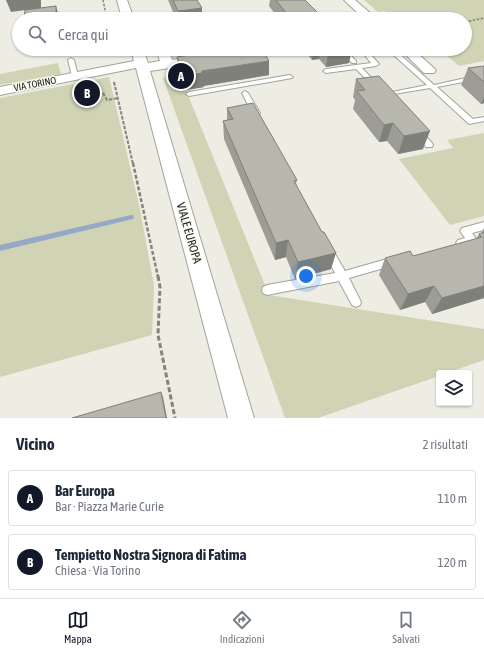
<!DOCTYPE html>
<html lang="it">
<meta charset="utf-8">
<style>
body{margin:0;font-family:"Asap Condensed",sans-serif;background:#f2f2f3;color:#1f2937}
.controls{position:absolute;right:12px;bottom:12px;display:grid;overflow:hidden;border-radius:4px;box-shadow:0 1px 3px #0004}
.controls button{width:36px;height:36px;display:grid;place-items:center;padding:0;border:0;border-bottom:1px solid #e0e1e3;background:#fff;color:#1f2937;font:20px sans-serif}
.you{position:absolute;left:306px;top:276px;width:14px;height:14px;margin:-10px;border:3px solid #fff;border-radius:50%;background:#1a73e8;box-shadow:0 0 0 6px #1a73e833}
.badge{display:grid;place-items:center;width:26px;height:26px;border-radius:50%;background:#111827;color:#fff;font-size:13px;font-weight:700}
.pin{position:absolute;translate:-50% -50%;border:2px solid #fff;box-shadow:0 1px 4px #0006}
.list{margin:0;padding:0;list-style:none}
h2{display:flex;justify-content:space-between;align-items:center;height:52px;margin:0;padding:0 16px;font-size:17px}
h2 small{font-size:13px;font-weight:400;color:#747a83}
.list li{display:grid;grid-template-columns:26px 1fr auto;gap:12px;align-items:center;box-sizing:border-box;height:56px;margin:0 8px 8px;padding:0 8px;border:1px solid #e0e1e3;border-radius:4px}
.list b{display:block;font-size:15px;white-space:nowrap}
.list p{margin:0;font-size:13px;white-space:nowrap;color:#747a83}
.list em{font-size:13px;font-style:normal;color:#747a83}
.icon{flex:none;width:22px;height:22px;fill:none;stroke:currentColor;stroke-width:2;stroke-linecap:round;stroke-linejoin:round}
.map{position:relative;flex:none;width:484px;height:418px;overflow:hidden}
.search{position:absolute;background:#fff;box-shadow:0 1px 3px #0004;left:12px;right:12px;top:12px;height:44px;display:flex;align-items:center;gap:10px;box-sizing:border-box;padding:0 14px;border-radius:22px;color:#747a83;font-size:15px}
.sheet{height:180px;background:#fff}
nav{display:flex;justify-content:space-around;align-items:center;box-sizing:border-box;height:56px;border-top:1px solid #e0e1e3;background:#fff;font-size:11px;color:#747a83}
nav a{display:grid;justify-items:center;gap:2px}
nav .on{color:#111827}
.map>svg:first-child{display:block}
.green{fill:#d1d3b5}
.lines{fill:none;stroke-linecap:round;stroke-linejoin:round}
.stream{fill:#95a9c7;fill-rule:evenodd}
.lane-casing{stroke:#a3a39a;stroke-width:2}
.street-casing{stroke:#a3a39a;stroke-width:2}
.path-far3{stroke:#84847d;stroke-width:1.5;stroke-dasharray:2.5 1.5;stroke-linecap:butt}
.path-far2{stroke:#84847d;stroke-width:2;stroke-dasharray:3.5 1.5;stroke-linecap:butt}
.path-far1{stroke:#84847d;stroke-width:2.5;stroke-dasharray:4 2;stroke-linecap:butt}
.path{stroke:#84847d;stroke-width:3;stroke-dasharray:5 2.5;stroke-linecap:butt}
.lane{fill:#fff;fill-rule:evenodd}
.street{fill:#fff;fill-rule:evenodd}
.wall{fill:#9d9d96}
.shaded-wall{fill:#80807a}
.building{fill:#b7b7ae;stroke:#80807a}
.labels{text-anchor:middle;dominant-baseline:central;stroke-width:3;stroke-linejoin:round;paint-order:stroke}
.far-street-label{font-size:10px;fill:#242421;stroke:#fafbf0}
.street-label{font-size:12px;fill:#242421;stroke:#fafbf0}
</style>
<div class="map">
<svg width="484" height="418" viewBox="0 0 484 418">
<rect width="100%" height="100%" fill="#edede3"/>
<path class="green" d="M 364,0 L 484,0 L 484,61 L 459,66 L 439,49 L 465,49 L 465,19 L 395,19 L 385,11 L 378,12 Z
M 166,49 L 247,49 L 179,60 L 171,58 Z
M 58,63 L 61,74 L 0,85 L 0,74 Z
M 175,76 L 186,90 L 269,295 L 484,329 L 484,360 L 447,373 L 439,373 L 439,376 L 318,418 L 285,418 L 163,78 Z
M 109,77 L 140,209 L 154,286 L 152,335 L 0,377 L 0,98 Z
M 484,133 L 484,216 L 450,225 L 399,159 L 453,148 L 447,140 Z"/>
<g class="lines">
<path class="stream" d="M 131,215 L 133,215 L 134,217 L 133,219 L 0,251 L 0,245 Z"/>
<g class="lane-casing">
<path id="lane" d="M 339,49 L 345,49 L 356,61 L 356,63 L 352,63 Z
M 360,49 L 366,49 L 379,64 L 376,66 L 362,68 L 378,85 L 378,87 L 374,87 L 356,69 L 326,73 L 323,71 L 326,69 L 371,63 Z
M 387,49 L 394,49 L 434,85 L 484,74 L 484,78 L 437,87 L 473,119 L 484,117 L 484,121 L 469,124 L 430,88 L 382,96 L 382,94 L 427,85 Z
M 71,58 L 74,60 L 78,76 L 77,77 L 75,78 L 72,76 L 68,60 Z
M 290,75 L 293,77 L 292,78 L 189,96 L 186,94 L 189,92 Z
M 245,91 L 248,93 L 260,113 L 259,115 L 253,115 L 242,93 Z
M 415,131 L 421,131 L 432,143 L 433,145 L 432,147 L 426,147 L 415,135 Z
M 484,222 L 484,230 L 472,233 L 477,240 L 475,243 L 461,247 L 458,246 L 456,243 L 458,240 L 465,238 L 460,231 L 462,228 Z
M 328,246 L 331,247 L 345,271 L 394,257 L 398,258 L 399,261 L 398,264 L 349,278 L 361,302 L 360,305 L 356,307 L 352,305 L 339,281 L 267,295 L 263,293 L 262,290 L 263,287 L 267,285 L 335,273 L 323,250 L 325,247 Z"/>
</g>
<g class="street-casing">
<path id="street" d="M 117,0 L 127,0 L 134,19 L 122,19 Z
M 344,0 L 355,0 L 377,19 L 364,19 Z
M 131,49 L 143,49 L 148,63 L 160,61 L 156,49 L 168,49 L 172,60 L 202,55 L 206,56 L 208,59 L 206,62 L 202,63 L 150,71 L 254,418 L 228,418 L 136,68 L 0,95 L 0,87 L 134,61 Z
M 247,49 L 275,49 L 273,52 L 269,53 L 239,58 L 235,57 L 233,54 L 235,51 Z
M 400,49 L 413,49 L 436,70 L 434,73 L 424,73 Z"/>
</g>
<path class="path-far3" d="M 103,0 L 107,19
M 465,22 L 484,18
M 107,49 L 108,56
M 112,49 L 112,55"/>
<path class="path-far2" d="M 114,82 L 133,164
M 103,93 L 107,100 L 118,98"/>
<path class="path-far1" d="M 133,163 L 158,277"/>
<path class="path" d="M 158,276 L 160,287 L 158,335 L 175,418"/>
<use href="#lane" class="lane"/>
<use href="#street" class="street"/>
</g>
<path class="wall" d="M 168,0 L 197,0 L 202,8 L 202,19 L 176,19 Z
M 270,0 L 305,0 L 324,19 L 279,19 L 269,6 Z
M 303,49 L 352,49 L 349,63 L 326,67 L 319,59 L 312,60 Z
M 177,57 L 269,75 L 203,86 L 204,87 L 186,90 L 178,72 Z
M 484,66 L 484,103 L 481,104 L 461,85 L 468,68 Z
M 356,79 L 423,149 L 398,154 L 387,141 L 379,142 L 353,109 L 355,100 L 353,97 Z
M 227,108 L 297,180 L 296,184 L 331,269 L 295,279 L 286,257 L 275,260 L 224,139 L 223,121 L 227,121 Z
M 484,228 L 484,298 L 432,314 L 425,302 L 400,310 L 379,275 L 385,258 L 413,256 L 476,239 L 479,234 L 481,233 Z"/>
<path class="shaded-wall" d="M 6,0 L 41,0 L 41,8 L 11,12 Z
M 56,6 L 60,19 L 56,19 Z
M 202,8 L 202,19 L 179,19 L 178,11 Z
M 28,49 L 60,49 L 29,53 Z
M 313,49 L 320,49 L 319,59 L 312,60 Z
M 352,49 L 349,63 L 326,67 L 328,53 Z
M 269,61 L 269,75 L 203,86 L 204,87 L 186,90 L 184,76 L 202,71 Z
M 484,97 L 484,103 L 481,104 Z
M 393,123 L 387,141 L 379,142 L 384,125 Z
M 430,131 L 423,149 L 398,154 L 404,136 Z
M 288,240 L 286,257 L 275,260 L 276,243 Z
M 336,253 L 331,269 L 295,279 L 298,262 Z
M 434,286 L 425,302 L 400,310 L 408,294 Z
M 484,286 L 484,298 L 432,314 L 442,298 Z
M 161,392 L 163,397 L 167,418 L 166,418 Z"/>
<path class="building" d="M 173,0 L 197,0 L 202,8 L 178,11 Z
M 276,0 L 305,0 L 324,19 L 291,19 Z
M 56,6 L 56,19 L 24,19 L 25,10 Z
M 232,49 L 262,49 L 269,61 L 202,71 L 202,73 L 184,76 L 177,57 Z
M 324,49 L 352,49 L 328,53 Z
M 484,66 L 484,82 L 468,68 Z
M 379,76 L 430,131 L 404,136 L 393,123 L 384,125 L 357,91 L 365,90 L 356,79 Z
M 253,103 L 297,180 L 294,181 L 322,232 L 324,232 L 336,253 L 298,262 L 288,240 L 276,243 L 223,121 L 233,119 L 227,108 Z
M 484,232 L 484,286 L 442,298 L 434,286 L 408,294 L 385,258 L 410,251 L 413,256 L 482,237 L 479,234 Z
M 161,392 L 166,418 L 72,418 Z"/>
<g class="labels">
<g class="far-street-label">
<text transform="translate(35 84) rotate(-11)">VIA TORINO</text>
</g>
<g class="street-label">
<text transform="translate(189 233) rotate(74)">VIALE EUROPA</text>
</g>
</g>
</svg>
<div class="controls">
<button><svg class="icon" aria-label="layers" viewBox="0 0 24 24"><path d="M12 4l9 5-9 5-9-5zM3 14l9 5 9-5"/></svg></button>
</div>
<div class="you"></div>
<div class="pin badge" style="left:181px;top:76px">A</div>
<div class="pin badge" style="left:87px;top:93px">B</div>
<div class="search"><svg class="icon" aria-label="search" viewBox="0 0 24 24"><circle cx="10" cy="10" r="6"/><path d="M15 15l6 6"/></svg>Cerca qui</div>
</div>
<section class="sheet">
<h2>Vicino<small>2 risultati</small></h2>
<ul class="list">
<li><span class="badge">A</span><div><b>Bar Europa</b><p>Bar · Piazza Marie Curie</p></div><em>110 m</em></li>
<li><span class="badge">B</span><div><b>Tempietto Nostra Signora di Fatima</b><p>Chiesa · Via Torino</p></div><em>120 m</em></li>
</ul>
</section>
<nav>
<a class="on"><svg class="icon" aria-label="map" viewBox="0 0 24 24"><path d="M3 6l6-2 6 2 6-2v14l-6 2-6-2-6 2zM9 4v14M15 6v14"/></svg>Mappa</a>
<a><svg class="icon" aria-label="directions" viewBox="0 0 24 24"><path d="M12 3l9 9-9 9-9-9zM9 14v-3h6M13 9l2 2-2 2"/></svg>Indicazioni</a>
<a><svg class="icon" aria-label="saved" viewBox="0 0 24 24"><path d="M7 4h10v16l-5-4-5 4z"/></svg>Salvati</a>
</nav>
